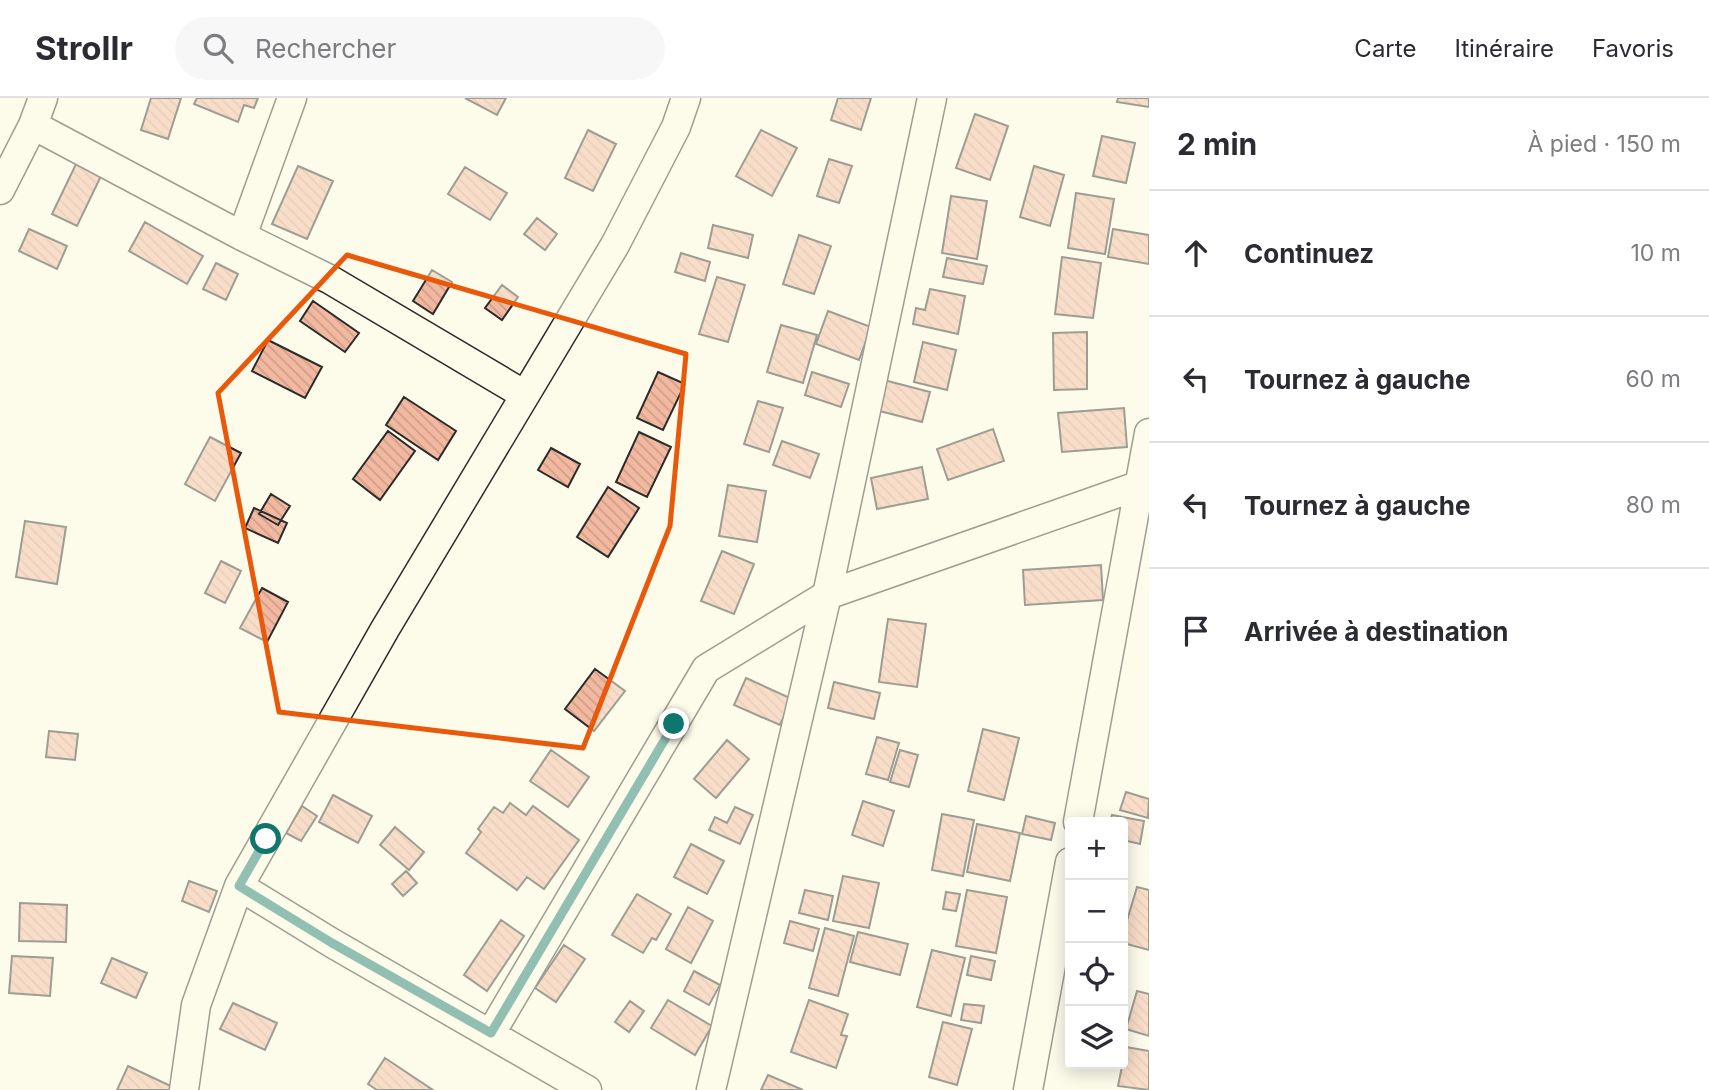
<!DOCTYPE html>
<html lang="fr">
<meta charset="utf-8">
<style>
body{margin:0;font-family:Inter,sans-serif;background:#f7f7f7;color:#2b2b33}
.controls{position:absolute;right:21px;bottom:21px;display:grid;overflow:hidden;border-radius:7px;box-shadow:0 4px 18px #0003}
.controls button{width:63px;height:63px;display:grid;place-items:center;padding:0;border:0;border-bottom:2px solid #e1e1e2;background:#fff;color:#2b2b33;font:35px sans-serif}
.stop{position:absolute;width:21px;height:21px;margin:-16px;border:5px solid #0f766e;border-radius:50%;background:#fff}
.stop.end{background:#0f766e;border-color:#fff;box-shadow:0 2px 7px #0008}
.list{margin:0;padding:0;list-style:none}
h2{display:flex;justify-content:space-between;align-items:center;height:91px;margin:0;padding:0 28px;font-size:30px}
h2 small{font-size:23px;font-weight:400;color:#7c7c81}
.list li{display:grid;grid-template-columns:46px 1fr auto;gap:21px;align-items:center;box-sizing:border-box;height:126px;padding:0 28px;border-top:2px solid #e1e1e2}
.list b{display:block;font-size:26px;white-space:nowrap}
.list em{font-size:23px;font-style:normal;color:#7c7c81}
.icon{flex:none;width:38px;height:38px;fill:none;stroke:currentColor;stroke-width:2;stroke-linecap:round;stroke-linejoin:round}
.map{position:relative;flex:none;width:1149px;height:992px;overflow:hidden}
header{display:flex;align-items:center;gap:42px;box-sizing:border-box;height:98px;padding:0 35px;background:#fff;border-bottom:2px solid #e1e1e2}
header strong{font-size:33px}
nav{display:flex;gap:38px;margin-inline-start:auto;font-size:24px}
.search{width:490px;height:63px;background:#f7f7f7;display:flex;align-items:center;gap:18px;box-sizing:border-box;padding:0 24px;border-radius:38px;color:#7c7c81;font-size:26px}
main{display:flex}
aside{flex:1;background:#fff}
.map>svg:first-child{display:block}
.building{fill:url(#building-back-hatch);stroke:#2b2b2b;stroke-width:2}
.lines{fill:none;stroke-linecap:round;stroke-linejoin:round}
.minor-casing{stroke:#2b2b2b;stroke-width:31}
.minor{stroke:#fdfbea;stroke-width:28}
.route{stroke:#0f766e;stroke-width:9}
.marked{fill:none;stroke:#e8590c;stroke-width:5;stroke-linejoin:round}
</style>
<header>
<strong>Strollr</strong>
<div class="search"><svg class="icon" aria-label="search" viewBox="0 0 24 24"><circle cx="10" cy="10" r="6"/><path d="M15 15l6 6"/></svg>Rechercher</div>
<nav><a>Carte</a><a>Itinéraire</a><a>Favoris</a></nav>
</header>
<main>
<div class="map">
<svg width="1149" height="992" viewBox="0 0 1149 992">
<defs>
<pattern id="building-back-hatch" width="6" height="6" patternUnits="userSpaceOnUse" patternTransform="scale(1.75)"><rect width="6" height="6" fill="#f2b8a0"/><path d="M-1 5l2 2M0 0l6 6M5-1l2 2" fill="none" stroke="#d09e8a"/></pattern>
</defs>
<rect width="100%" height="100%" fill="#fdfbea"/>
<path class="building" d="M 151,0 L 181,0 L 168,41 L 141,32 Z
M 197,0 L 258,0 L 254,10 L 244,7 L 238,24 L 194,6 Z
M 465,0 L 506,0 L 497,17 Z
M 838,0 L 871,0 L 861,32 L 831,22 Z
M 1118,0 L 1149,0 L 1149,9 L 1117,4 Z
M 975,16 L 1008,28 L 990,82 L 956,70 Z
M 588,32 L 616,46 L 593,93 L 565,80 Z
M 761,32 L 797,50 L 772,98 L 736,78 Z
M 1102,38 L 1135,45 L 1126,85 L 1093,78 Z
M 829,61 L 852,68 L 839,105 L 817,98 Z
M 76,66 L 101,78 L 77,128 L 52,116 Z
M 298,68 L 333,83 L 307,141 L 272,126 Z
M 1034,68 L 1064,77 L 1050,128 L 1020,119 Z
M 465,69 L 507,95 L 490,122 L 448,96 Z
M 1076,95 L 1114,101 L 1105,156 L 1068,150 Z
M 951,98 L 987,103 L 977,161 L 942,155 Z
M 537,120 L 557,136 L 545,152 L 524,136 Z
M 145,124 L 203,158 L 187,186 L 129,153 Z
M 713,127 L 753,137 L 748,160 L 708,150 Z
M 29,131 L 67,148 L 57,171 L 19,153 Z
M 1113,131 L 1149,137 L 1149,166 L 1108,159 Z
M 799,137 L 831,148 L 814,196 L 783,186 Z
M 681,155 L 710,164 L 705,183 L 675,174 Z
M 1062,159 L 1101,165 L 1093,220 L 1055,216 Z
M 947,160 L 987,168 L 983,186 L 943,179 Z
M 216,165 L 238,176 L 226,202 L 203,191 Z
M 432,172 L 452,184 L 433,216 L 413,203 Z
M 717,179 L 745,187 L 728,244 L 699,236 Z
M 502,187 L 518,199 L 502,222 L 485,210 Z
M 930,191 L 965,198 L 958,236 L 913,226 L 916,210 L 925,212 Z
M 313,203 L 359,235 L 345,254 L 300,223 Z
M 828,213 L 871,229 L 859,262 L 816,246 Z
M 781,227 L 817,237 L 803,285 L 767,274 Z
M 1087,234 L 1087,291 L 1054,292 L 1053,235 Z
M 268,242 L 322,269 L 305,300 L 252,273 Z
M 923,244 L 956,252 L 947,292 L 914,284 Z
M 658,274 L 685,286 L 663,332 L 637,320 Z
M 812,274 L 849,286 L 841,309 L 805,297 Z
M 880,281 L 930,294 L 922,324 L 872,311 Z
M 404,299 L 456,333 L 438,362 L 386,327 Z
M 758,303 L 783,310 L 769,354 L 744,346 Z
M 1124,310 L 1127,349 L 1062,354 L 1058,315 Z
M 993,331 L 1004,363 L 948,382 L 937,351 Z
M 388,333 L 415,353 L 380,402 L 353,381 Z
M 639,334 L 671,349 L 647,399 L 616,384 Z
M 210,339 L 241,355 L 215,403 L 185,386 Z
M 782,343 L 819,356 L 810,380 L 773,367 Z
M 551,350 L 580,366 L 568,389 L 538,372 Z
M 922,369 L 928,401 L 877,411 L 871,380 Z
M 728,387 L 766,393 L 757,444 L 719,438 Z
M 608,389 L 639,410 L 608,459 L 577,439 Z
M 271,396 L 290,408 L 278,427 L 259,416 Z
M 254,410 L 287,425 L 278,445 L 245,430 Z
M 25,423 L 66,429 L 57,486 L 16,479 Z
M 722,453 L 754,466 L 734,516 L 701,503 Z
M 221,463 L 241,473 L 225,505 L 205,495 Z
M 1101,467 L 1103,502 L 1025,507 L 1023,472 Z
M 262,490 L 288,504 L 267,544 L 240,530 Z
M 888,521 L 926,526 L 917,589 L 879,584 Z
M 595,571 L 625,593 L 594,633 L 565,611 Z
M 746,580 L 792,601 L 780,627 L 734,607 Z
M 834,584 L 880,595 L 874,621 L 828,610 Z
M 983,631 L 1019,640 L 1004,702 L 968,693 Z
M 49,633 L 78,636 L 75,662 L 46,659 Z
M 877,639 L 899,645 L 888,682 L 866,676 Z
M 727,642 L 749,661 L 716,700 L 694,681 Z
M 551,652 L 589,679 L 568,709 L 530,683 Z
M 900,652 L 918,657 L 909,689 L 890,684 Z
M 1126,694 L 1149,701 L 1148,720 L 1120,712 Z
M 333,697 L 372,718 L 358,745 L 319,724 Z
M 863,703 L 894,713 L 883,748 L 852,737 Z
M 510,705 L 526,717 L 533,708 L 579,742 L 544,791 L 527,779 L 517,792 L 466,755 L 481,734 L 478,731 L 494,709 L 503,715 Z
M 302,708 L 317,718 L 301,743 L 286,735 Z
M 735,709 L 753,717 L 740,746 L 709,732 L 715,719 L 727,725 Z
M 942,716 L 974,722 L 963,778 L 932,772 Z
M 1112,717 L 1144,723 L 1140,746 L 1123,742 L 1123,724 L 1110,724 Z
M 1026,718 L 1055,725 L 1051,742 L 1022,736 Z
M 977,726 L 1020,735 L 1010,783 L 967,774 Z
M 395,729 L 424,754 L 409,772 L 380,747 Z
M 691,746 L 724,763 L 707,796 L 674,779 Z
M 406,773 L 417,785 L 403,798 L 392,786 Z
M 843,778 L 879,785 L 869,830 L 833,823 Z
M 189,783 L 217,793 L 209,814 L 182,803 Z
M 1137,789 L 1149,792 L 1149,852 L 1123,845 L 1123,836 Z
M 805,792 L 833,798 L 828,822 L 799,815 Z
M 967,792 L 1007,799 L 996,855 L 956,848 Z
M 946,794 L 960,796 L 956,813 L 943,811 Z
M 637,796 L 671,816 L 656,842 L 652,840 L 643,855 L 612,837 Z
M 20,805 L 67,807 L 66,844 L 19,843 Z
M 688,809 L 713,823 L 691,865 L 666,851 Z
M 501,822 L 524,838 L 487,893 L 464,877 Z
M 790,823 L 819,831 L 813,853 L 784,845 Z
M 825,830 L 854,838 L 838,898 L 809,890 Z
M 858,834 L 908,846 L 900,877 L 850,864 Z
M 564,847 L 585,861 L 556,904 L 535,890 Z
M 932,852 L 965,860 L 951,918 L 917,909 Z
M 12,858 L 53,860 L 50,898 L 9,895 Z
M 971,858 L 995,863 L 991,882 L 967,877 Z
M 112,860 L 147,875 L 136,900 L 101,885 Z
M 694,873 L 720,887 L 709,907 L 684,893 Z
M 1137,893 L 1149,896 L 1149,938 L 1126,931 Z
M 668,902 L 712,928 L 695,957 L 651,930 Z
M 809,902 L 848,916 L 841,937 L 847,938 L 836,970 L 791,954 Z
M 630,903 L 644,913 L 629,934 L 615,924 Z
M 233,905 L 277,925 L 265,952 L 220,931 Z
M 964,906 L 984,908 L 981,925 L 961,922 Z
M 943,924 L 972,931 L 957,987 L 929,979 Z
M 1126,949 L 1149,953 L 1149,992 L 1118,988 Z
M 385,960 L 433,992 L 377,992 L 368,986 Z
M 128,968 L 175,990 L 174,992 L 117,992 Z
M 768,977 L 803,992 L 761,992 Z"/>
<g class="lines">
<g class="minor-casing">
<path id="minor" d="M 33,27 L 242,138 L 329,181 L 525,297
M 0,92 L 33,27 L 43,0
M 242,138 L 292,0
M 1078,724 L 1149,335
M 239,788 L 332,845 L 587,992
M 491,935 L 706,571 L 827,497 L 1149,384
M 184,992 L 196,907 L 239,788 L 385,531 L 615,147 L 676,29 L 686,0
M 711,992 L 827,497 L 932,0
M 1028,992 L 1070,764"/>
</g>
<use href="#minor" class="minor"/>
</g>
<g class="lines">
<path class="route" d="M 266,741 L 239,788 L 332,845 L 491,935 L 674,626"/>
</g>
<path d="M0 0H1149V992H0ZM 347,157 L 686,256 L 670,428 L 583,650 L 279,614 L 218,295 Z" fill="#fdfbea" fill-opacity=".55" fill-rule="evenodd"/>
<path class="marked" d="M 347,157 L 686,256 L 670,428 L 583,650 L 279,614 L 218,295 Z"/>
</svg>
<div class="controls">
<button>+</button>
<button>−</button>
<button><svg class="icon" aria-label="locate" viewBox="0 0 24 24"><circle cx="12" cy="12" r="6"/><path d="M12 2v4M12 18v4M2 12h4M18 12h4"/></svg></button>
<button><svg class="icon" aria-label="layers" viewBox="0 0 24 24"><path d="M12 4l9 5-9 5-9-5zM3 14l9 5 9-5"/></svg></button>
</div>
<div class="stop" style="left:266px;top:741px"></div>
<div class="stop end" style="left:674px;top:626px"></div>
</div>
<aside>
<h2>2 min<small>À pied · 150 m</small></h2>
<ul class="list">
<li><svg class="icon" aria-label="ahead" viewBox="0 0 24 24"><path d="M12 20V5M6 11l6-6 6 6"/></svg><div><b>Continuez</b></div><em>10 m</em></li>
<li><svg class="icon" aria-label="left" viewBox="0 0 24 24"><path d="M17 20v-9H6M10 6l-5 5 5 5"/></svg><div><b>Tournez à gauche</b></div><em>60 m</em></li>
<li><svg class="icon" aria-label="left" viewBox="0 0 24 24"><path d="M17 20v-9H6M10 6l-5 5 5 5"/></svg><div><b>Tournez à gauche</b></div><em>80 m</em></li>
<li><svg class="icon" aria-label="arrive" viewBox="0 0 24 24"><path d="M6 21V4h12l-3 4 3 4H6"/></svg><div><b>Arrivée à destination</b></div></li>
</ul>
</aside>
</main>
